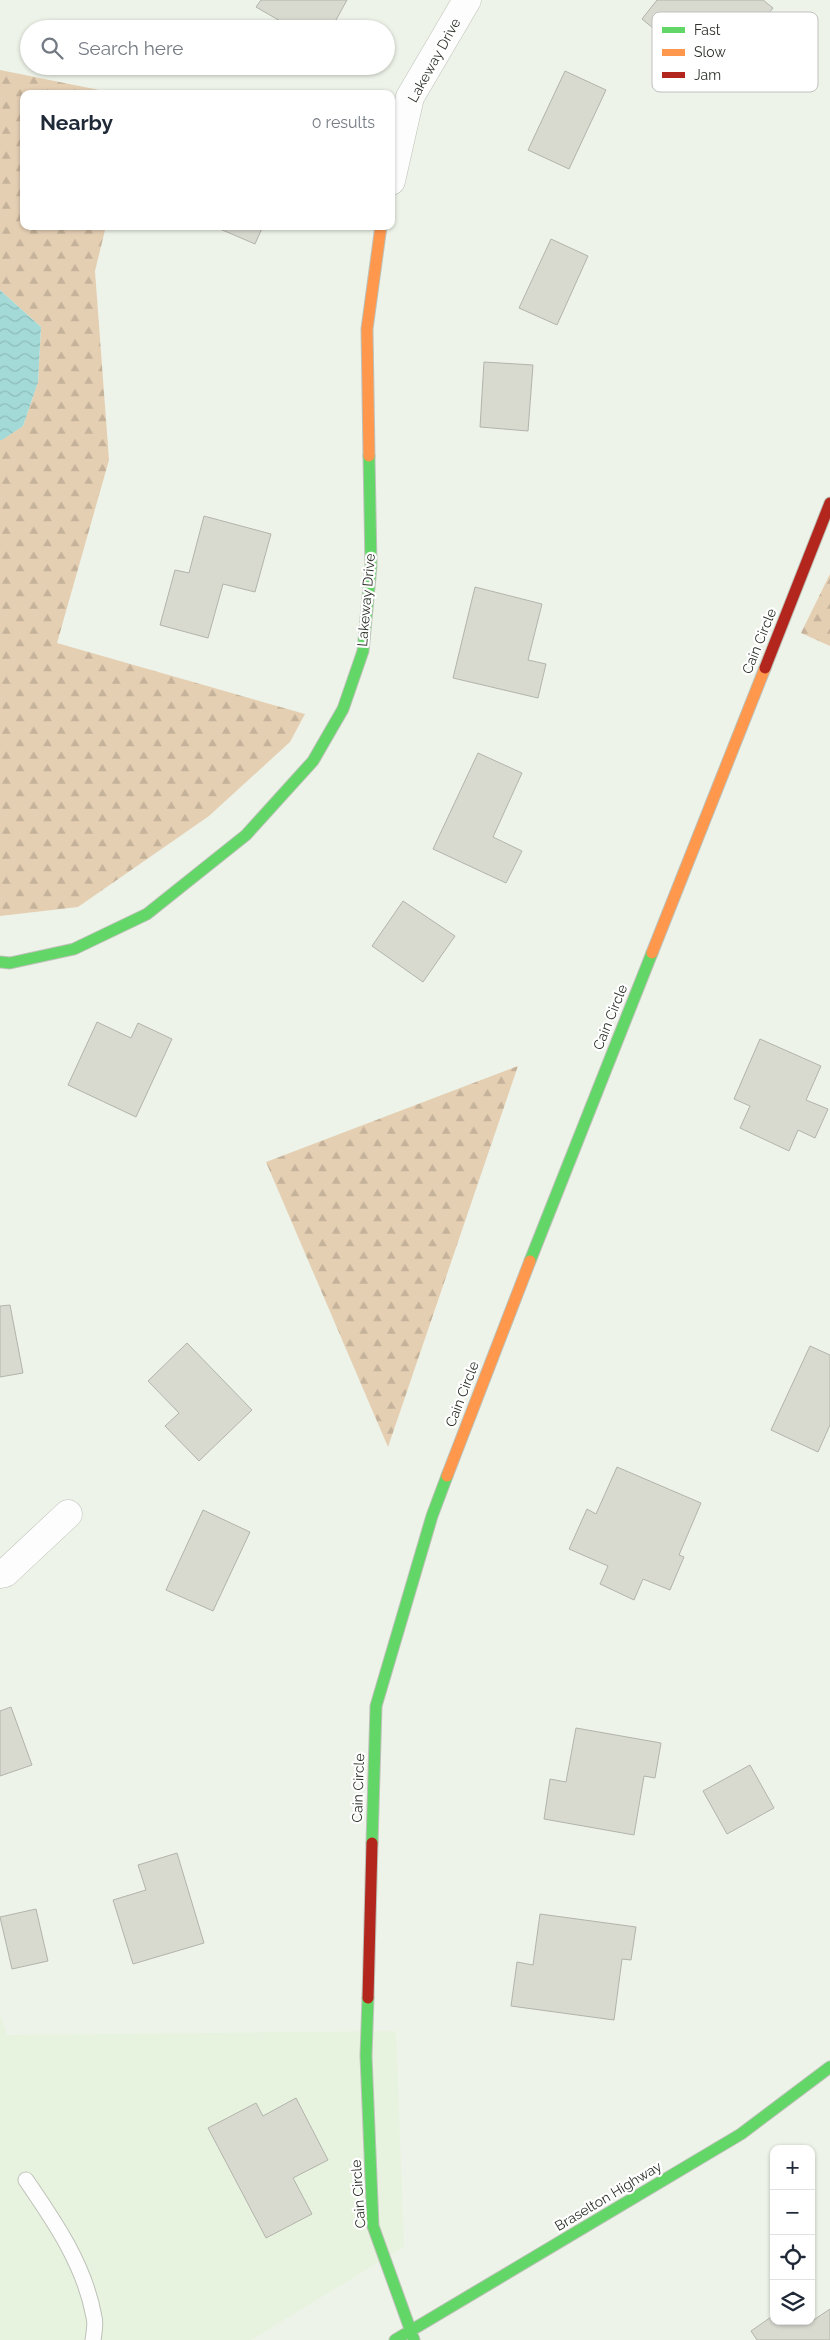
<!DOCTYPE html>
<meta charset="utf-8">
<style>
body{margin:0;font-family:Raleway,sans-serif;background:#f6f6f7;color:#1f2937}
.controls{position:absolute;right:15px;bottom:15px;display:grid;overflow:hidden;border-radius:10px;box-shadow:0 1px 4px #0004}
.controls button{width:45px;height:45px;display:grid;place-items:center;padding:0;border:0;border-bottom:1px solid #e0e1e3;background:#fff;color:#1f2937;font:25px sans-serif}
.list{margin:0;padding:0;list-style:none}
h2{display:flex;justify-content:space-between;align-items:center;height:65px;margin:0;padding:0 20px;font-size:21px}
h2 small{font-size:16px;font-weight:400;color:#747a83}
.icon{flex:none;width:28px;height:28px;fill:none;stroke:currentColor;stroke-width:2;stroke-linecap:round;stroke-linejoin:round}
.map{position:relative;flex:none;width:830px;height:2340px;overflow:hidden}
.search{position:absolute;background:#fff;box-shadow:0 1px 4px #0004;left:20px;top:20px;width:375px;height:55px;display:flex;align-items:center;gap:12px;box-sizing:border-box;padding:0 18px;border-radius:28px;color:#747a83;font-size:19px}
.panel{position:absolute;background:#fff;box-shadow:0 1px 4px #0004;left:20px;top:90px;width:375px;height:140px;border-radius:10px}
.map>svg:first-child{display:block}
.built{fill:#e8f3df}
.forest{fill:url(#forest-firs)}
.water{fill:url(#water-waves)}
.building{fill:#d8dad0;stroke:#b2b4ab}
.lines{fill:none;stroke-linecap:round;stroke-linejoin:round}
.lane-casing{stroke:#bdc1b8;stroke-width:17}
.street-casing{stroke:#bdc1b8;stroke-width:29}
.fast-casing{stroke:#bdc1b8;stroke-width:13}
.slow-casing{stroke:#bdc1b8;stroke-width:13}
.jam-casing{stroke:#bdc1b8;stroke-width:13}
.lane{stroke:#fcfdfc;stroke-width:15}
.street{stroke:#fcfdfc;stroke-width:28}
.fast{stroke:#63d668;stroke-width:11}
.slow{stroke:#ff974d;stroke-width:11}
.jam{stroke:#b3261e;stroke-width:11}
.labels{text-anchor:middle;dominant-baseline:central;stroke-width:4.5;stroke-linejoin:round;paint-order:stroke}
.street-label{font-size:14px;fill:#2d3129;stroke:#fff}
.key{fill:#fff;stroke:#c0c1bf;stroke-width:1}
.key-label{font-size:14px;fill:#2d3129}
</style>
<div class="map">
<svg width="830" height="2340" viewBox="0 0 830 2340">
<defs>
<pattern id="forest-firs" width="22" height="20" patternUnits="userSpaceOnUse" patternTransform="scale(1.25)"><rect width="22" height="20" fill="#e5cfb3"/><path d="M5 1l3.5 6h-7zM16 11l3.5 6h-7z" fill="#c5b29a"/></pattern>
<pattern id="water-waves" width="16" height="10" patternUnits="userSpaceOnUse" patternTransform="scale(1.25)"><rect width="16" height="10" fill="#a3dad8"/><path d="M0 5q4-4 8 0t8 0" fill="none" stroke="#8dbcb9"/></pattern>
</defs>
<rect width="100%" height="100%" fill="#edf3e8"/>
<path class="built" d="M 0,2013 L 7,2035 L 396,2031 L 404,2247 L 251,2340 L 0,2340 Z"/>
<path class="forest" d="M 0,70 L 119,94 L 24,94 L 24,226 L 106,226 L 95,271 L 109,460 L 57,643 L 305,714 L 290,742 L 209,816 L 78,907 L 0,916 L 0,440 L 23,426 L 38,382 L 41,327 L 0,290 Z
M 830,574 L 830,646 L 801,633 Z
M 518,1066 L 388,1447 L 266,1162 Z"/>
<path class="water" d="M 0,290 L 41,327 L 38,382 L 23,426 L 2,440 L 0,440 Z"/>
<path class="building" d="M 261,0 L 347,0 L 331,29 L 294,29 L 256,7 Z
M 657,0 L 763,0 L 773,8 L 745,42 L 729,29 L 698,65 L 642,19 Z
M 565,71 L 606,90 L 569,169 L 528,150 Z
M 213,226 L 263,226 L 255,244 Z
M 551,239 L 588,256 L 557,325 L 519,308 Z
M 484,362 L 533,365 L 528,431 L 480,427 Z
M 204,516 L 271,534 L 255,592 L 223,584 L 208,638 L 160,625 L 175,570 L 189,573 Z
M 475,587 L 542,604 L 528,660 L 546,664 L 538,698 L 453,678 Z
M 478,753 L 522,773 L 493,837 L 522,851 L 506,883 L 433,849 Z
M 403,901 L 455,936 L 423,982 L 372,946 Z
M 97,1022 L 131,1038 L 138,1023 L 172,1039 L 136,1117 L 68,1085 Z
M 760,1039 L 821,1066 L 806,1100 L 828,1109 L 815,1138 L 798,1130 L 789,1151 L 740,1128 L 750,1106 L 734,1099 Z
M 10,1305 L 23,1373 L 0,1377 L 0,1306 Z
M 187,1343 L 252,1410 L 199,1461 L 165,1426 L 179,1413 L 148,1381 Z
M 810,1346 L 830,1355 L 830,1425 L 818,1452 L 771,1430 Z
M 617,1467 L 701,1503 L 679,1555 L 684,1557 L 670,1590 L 643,1579 L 634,1600 L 600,1584 L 608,1566 L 569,1549 L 587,1509 L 596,1514 Z
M 203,1510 L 250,1532 L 213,1611 L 166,1590 Z
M 11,1707 L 32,1765 L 0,1776 L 0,1711 Z
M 576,1728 L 661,1743 L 655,1778 L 644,1776 L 634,1835 L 544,1819 L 550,1779 L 566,1782 Z
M 750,1765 L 774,1808 L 727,1834 L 703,1791 Z
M 177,1853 L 204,1943 L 133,1964 L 113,1900 L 146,1890 L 138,1865 Z
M 36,1909 L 48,1961 L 12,1969 L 0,1917 Z
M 540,1914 L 636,1927 L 631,1960 L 622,1959 L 614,2020 L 511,2006 L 517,1962 L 533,1965 Z
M 296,2098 L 328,2160 L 293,2178 L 312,2214 L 266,2238 L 208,2128 L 256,2103 L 263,2116 Z
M 830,2309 L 830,2340 L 757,2340 L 751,2331 L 774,2315 L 774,2321 L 803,2321 L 806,2325 Z"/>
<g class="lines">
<g class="lane-casing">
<path id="lane" d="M 26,2180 C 55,2222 85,2266 94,2317 C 96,2324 94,2333 93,2340"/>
</g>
<g class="street-casing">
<path id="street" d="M 391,181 L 410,97 L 467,0
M 0,1574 L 5,1573 L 68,1514"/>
</g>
<g class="fast-casing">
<path id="fast" d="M 0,962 L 10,963 L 74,949 L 147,914 L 246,835 L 313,761 L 343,709 L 363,651 L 371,566 L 369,456
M 530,1261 L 652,953
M 372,1843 L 376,1706 L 432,1516 L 447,1476
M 368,1998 L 366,2056 L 373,2226 L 414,2340
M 395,2340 L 741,2134 L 830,2067"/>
</g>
<g class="slow-casing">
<path id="slow" d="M 369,456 L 367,329 L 381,226
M 652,953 L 765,668
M 447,1476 L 530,1261"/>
</g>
<g class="jam-casing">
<path id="jam" d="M 765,668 L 830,503
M 368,1998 L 372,1843"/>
</g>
<use href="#lane" class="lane"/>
<use href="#street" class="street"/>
<use href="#fast" class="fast"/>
<use href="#slow" class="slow"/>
<use href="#jam" class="jam"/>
</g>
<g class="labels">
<g class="street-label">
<text transform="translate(434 60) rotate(-61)">Lakeway Drive</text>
<text transform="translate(366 600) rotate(-85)">Lakeway Drive</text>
<text transform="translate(759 641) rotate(-68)">Cain Circle</text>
<text transform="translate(610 1017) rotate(-68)">Cain Circle</text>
<text transform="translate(462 1394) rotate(-69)">Cain Circle</text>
<text transform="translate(358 1788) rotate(-88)">Cain Circle</text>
<text transform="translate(358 2194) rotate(-94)">Cain Circle</text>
<text transform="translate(608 2196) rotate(-31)">Braselton Highway</text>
</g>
</g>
<rect x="652" y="12" width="166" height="80" rx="8" class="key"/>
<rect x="662" y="27" width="23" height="6" fill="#63d668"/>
<rect x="662" y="49" width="23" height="7" fill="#ff974d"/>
<rect x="662" y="72" width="23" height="6" fill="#b3261e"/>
<g class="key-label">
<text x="694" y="35">Fast</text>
<text x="694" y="57">Slow</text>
<text x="694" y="80">Jam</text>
</g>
</svg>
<div class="controls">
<button>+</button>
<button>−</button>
<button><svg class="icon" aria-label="locate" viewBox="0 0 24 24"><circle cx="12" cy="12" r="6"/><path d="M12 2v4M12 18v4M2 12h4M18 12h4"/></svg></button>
<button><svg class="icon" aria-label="layers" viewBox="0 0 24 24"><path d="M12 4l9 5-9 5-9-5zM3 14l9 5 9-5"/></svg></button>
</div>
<div class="search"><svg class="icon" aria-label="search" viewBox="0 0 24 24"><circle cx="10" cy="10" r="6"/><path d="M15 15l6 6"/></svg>Search here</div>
<section class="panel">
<h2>Nearby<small>0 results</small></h2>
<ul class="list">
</ul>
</section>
</div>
